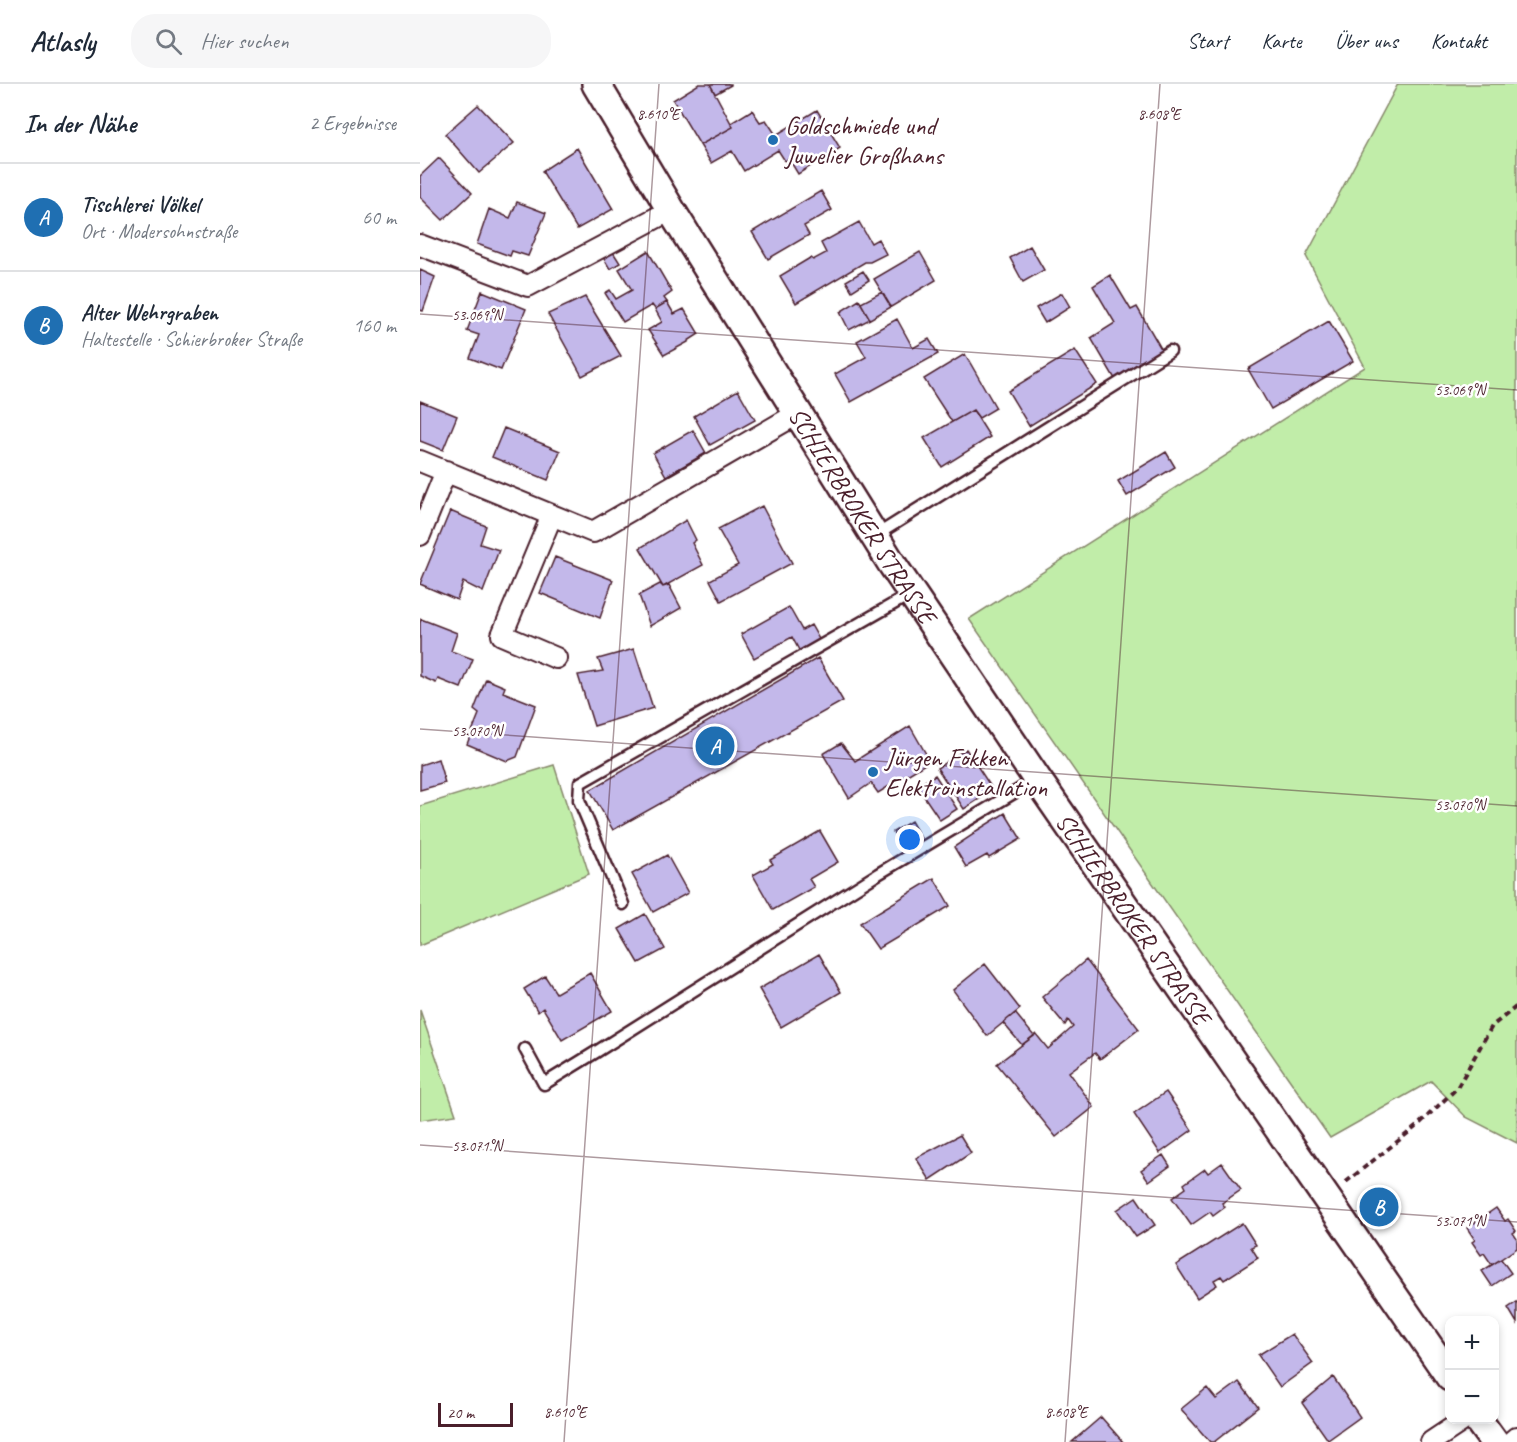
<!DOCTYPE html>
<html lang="de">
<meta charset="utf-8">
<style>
body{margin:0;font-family:Caveat,sans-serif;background:#f6f6f7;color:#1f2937}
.controls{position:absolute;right:18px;bottom:18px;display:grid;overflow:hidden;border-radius:12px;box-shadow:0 3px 9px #0003}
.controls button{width:54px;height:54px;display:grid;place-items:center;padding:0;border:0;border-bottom:2px solid #e0e1e3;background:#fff;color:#1f2937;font:30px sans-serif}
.scale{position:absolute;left:18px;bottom:15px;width:75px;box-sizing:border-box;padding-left:6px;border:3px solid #4a1f2b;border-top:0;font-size:16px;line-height:21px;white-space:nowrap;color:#4a1f2b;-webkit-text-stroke:4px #fff;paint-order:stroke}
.you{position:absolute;left:490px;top:756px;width:21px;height:21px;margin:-15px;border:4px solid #fff;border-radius:50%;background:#1a73e8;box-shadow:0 0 0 9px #1a73e833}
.badge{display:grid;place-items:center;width:39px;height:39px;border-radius:50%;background:#1f6fb2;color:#fff;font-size:20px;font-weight:700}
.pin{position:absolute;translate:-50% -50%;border:3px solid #fff;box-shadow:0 2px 6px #0006}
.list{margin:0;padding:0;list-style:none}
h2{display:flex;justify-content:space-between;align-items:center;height:78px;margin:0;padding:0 24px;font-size:26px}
h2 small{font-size:20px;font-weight:400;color:#747a83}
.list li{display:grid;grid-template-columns:39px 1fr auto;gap:18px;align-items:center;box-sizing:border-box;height:108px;padding:0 24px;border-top:2px solid #e0e1e3}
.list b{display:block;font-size:22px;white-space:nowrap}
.list p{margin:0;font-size:20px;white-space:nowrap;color:#747a83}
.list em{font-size:20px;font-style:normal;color:#747a83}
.icon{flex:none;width:33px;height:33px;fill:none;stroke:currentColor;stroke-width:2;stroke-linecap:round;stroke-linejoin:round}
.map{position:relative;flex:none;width:1097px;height:1358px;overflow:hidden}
header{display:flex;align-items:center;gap:36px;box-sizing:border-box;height:84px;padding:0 30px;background:#fff;border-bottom:2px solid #e0e1e3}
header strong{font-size:28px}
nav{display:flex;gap:33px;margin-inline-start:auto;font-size:21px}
.search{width:420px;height:54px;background:#f6f6f7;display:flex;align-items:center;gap:15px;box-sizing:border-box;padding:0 21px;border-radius:24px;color:#747a83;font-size:22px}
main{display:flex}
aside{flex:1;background:#fff}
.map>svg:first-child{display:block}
.green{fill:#c1eda9;stroke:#86866a;stroke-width:1.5}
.building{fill:#c3b8ea;stroke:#4a1f2b;stroke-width:1.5}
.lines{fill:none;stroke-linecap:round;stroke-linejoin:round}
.lane-casing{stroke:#4a1f2b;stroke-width:15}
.street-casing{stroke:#4a1f2b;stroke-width:24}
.secondary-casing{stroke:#4a1f2b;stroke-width:32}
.path{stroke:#4a1f2b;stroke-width:4;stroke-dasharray:6 4.5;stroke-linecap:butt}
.lane{stroke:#fff;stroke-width:10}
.street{stroke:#fff;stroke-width:20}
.secondary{stroke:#fff;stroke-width:27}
.ticks{fill:none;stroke:#4a1f2b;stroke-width:1.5;stroke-opacity:0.45}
.poi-dot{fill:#1f6fb2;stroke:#fff;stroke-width:2}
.labels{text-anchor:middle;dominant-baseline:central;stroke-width:5;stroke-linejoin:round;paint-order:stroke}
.poi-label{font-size:26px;fill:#4a1f2b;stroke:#fff;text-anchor:start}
.street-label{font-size:26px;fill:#4a1f2b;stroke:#fff}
.ticks-label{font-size:15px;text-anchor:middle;fill:#4a1f2b;stroke:#fff;stroke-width:5;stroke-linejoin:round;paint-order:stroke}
</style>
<header>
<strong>Atlasly</strong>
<div class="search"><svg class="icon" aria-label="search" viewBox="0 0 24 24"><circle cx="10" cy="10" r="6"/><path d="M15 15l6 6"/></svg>Hier suchen</div>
<nav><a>Start</a><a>Karte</a><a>Über uns</a><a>Kontakt</a></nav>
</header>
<main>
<aside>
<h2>In der Nähe<small>2 Ergebnisse</small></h2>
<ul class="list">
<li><span class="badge">A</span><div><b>Tischlerei Völkel</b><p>Ort · Modersohnstraße</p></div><em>60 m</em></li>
<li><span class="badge">B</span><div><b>Alter Wehrgraben</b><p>Haltestelle · Schierbroker Straße</p></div><em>160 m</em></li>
</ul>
</aside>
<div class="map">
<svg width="1097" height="1358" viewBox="0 0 1097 1358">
<rect width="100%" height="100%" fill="#fff"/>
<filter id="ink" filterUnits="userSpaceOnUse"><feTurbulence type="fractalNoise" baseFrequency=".0167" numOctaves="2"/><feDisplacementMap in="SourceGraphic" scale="12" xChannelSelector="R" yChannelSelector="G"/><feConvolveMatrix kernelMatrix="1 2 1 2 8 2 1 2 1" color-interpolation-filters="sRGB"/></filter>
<g filter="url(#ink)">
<path class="green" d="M 978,0 L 1097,0 L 1097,1059 L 1046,1033 L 1011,997 L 910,1054 L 549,535 L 945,283 L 886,172 Z
M 134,681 L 169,790 L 0,861 L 0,722 Z
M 0,926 L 36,1031 L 0,1036 Z"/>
<path class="building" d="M 279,0 L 290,0 L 313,43 L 280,61 L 253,16 Z
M 290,0 L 311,0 L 311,1 L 295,10 Z
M 58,21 L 94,59 L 59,89 L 25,50 Z
M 332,26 L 340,38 L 346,36 L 356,51 L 397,26 L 420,64 L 378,90 L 369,75 L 365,77 L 358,66 L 324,87 L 312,67 L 291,79 L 280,61 L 313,43 L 311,39 Z
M 157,64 L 193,125 L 157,145 L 122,87 Z
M 19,74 L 52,109 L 23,136 L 0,113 L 0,92 Z
M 401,107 L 412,126 L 384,142 L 389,151 L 348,175 L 332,148 Z
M 97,118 L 126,129 L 108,172 L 92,167 L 90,172 L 57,160 L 69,125 L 90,134 Z
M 439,138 L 451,159 L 458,155 L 466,170 L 450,178 L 445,178 L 376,219 L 360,192 L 390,174 L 393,176 L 406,169 L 401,159 Z
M 610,162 L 624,186 L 603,198 L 590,174 Z
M 228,167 L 252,208 L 244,214 L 247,218 L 235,225 L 232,221 L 203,238 L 185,209 L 190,206 L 196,215 L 212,206 L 199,185 Z
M 193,168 L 200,179 L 190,185 L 183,173 Z
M 500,168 L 516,196 L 471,223 L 454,195 Z
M 0,186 L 15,193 L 3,227 L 0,226 Z
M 443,187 L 449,196 L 432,207 L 426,197 Z
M 690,191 L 711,226 L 717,223 L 743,268 L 695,295 L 671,254 L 695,239 L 673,202 Z
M 62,207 L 106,225 L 81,286 L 50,274 L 59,251 L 47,247 Z
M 462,208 L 471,223 L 450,235 L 441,219 Z
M 642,209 L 650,223 L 625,239 L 616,224 Z
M 165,213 L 201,272 L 162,292 L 128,230 Z
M 439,216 L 450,235 L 429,246 L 420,228 Z
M 247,218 L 254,230 L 264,225 L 279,250 L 268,257 L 268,258 L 244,271 L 228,246 L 242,238 L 235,225 Z
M 477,235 L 493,264 L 509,255 L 518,270 L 431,318 L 415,290 L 446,273 L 437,257 Z
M 909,237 L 933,277 L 851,325 L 828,285 Z
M 655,266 L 677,300 L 609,342 L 588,307 Z
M 545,270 L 576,324 L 559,334 L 553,326 L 532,338 L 504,295 Z
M 318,306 L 335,336 L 290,361 L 274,332 Z
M 0,317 L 37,332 L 23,366 L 0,357 Z
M 553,326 L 570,353 L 522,383 L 504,354 Z
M 84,344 L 140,367 L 128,396 L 72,373 Z
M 273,346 L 286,369 L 246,392 L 233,369 Z
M 746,368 L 755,383 L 707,412 L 698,397 Z
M 342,422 L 372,479 L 301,517 L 290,496 L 318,481 L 298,445 Z
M 30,427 L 66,442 L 60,460 L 79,466 L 63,508 L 43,498 L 37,516 L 0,500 Z
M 266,436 L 276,456 L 272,459 L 283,481 L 243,503 L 220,464 Z
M 135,473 L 193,496 L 180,534 L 120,509 Z
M 240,500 L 243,503 L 249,501 L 261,524 L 230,542 L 219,511 Z
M 369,523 L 382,546 L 391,541 L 400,557 L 380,568 L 372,553 L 334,574 L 321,550 Z
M 1,535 L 37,549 L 31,567 L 53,575 L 41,604 L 18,595 L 16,599 L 0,592 L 0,539 Z
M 214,565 L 233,624 L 174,642 L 158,591 L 183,587 L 178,575 Z
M 398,574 L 423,617 L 193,746 L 170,706 Z
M 66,595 L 85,603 L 83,608 L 116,621 L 97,673 L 87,677 L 47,660 L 59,630 L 54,626 Z
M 490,642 L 510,677 L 458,709 L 451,699 L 429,714 L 403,670 L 421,659 L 435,677 Z
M 546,665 L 573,706 L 544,725 L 517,684 Z
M 18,675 L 25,699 L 0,706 L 0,681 Z
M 515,691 L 537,725 L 520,736 L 497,702 Z
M 585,729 L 601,755 L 569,774 L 567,771 L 546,783 L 534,763 L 554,750 L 553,749 Z
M 491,737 L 502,756 L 484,767 L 473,748 Z
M 400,747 L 418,778 L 389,795 L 394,803 L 353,826 L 333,791 L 353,780 L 350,776 Z
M 247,771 L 268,809 L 233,828 L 212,790 Z
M 514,794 L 530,822 L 458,865 L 440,839 Z
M 225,830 L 245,865 L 219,879 L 199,845 Z
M 399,870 L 421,908 L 361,943 L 339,905 Z
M 666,876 L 719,945 L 680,975 L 675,969 L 649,988 L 674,1023 L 636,1053 L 577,980 L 616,950 L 628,965 L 653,943 L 648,936 L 645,941 L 622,913 Z
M 565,880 L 600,925 L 567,952 L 533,906 Z
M 170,889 L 192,927 L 142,956 L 123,924 L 118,928 L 104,905 L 125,892 L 136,909 Z
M 595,929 L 614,952 L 602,961 L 583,939 Z
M 746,1008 L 772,1046 L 740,1069 L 714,1030 Z
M 540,1051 L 551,1069 L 510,1096 L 496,1074 Z
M 743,1071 L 750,1082 L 729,1097 L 721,1086 Z
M 802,1079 L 821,1106 L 802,1119 L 805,1123 L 793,1132 L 790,1128 L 771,1141 L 752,1114 L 766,1104 L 764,1100 L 785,1085 L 788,1089 Z
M 716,1113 L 735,1141 L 716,1153 L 697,1126 Z
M 1076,1124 L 1085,1137 L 1088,1135 L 1096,1147 L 1093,1149 L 1097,1155 L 1097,1164 L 1072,1181 L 1064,1169 L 1061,1171 L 1052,1158 L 1055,1156 L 1047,1144 Z
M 822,1139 L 836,1161 L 831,1163 L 838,1174 L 804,1196 L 801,1192 L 794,1196 L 797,1201 L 777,1214 L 756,1181 Z
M 1081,1175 L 1091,1189 L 1072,1202 L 1062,1187 Z
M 1097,1218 L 1097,1239 L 1088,1224 Z
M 872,1250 L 893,1279 L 860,1303 L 838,1271 Z
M 913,1293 L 940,1333 L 908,1356 L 882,1319 Z
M 819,1298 L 838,1323 L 794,1358 L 790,1358 L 761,1325 L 787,1304 L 796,1315 Z
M 681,1333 L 703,1358 L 652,1358 Z"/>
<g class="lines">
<g class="lane-casing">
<path id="lane" d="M 455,452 L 750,267
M 203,820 L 159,716 L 160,699 L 491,510
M 105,965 L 124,1000 L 176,968 L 458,790 L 617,695"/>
</g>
<g class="street-casing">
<path id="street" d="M 0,161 L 108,202 L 251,126
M 0,377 L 173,448 L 377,330
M 132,431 L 82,551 L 136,574
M 0,451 L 26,387
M 1011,1358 L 1044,1336
M 1091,1358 L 1097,1353"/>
</g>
<g class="secondary-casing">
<g id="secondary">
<path id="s1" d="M 176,0 L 251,126 L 472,480 L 617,695 L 1030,1293"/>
<path d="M 1058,1336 L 1074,1358"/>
</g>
</g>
<path class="path" d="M 926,1098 L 997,1042 L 1037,1004 L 1072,942 L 1097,922"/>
<use href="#lane" class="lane"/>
<use href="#street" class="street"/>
<use href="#secondary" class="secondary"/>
</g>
</g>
<path class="ticks" d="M 0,230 L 1097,306M 0,645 L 1097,722M 0,1061 L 1097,1138M 144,1358 L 239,0M 645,1358 L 740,0"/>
<g class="poi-dot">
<circle cx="353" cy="56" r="6"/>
<circle cx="453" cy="688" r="6"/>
</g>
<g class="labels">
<g class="poi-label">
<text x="365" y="41">Goldschmiede und<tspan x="365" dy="30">Juwelier Großhans</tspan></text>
<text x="465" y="673">Jürgen Fokken<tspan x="465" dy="30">Elektroinstallation</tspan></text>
</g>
<g class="street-label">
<text stroke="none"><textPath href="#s1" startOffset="507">SCHIERBROKER STRASSE</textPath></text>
<text stroke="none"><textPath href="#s1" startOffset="993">SCHIERBROKER STRASSE</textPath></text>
</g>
</g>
<g class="ticks-label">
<text x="238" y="35">8.610°E</text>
<text x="739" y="35">8.608°E</text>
<text x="57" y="236">53.069°N</text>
<text x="1040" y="311">53.069°N</text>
<text x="57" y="652">53.070°N</text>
<text x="1040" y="726">53.070°N</text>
<text x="57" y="1067">53.071°N</text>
<text x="1040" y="1142">53.071°N</text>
<text x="145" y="1333">8.610°E</text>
<text x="646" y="1333">8.608°E</text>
</g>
</svg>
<div class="controls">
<button>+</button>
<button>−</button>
</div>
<div class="scale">20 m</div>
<div class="you"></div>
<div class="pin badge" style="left:295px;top:662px">A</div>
<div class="pin badge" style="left:959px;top:1123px">B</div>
</div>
</main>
